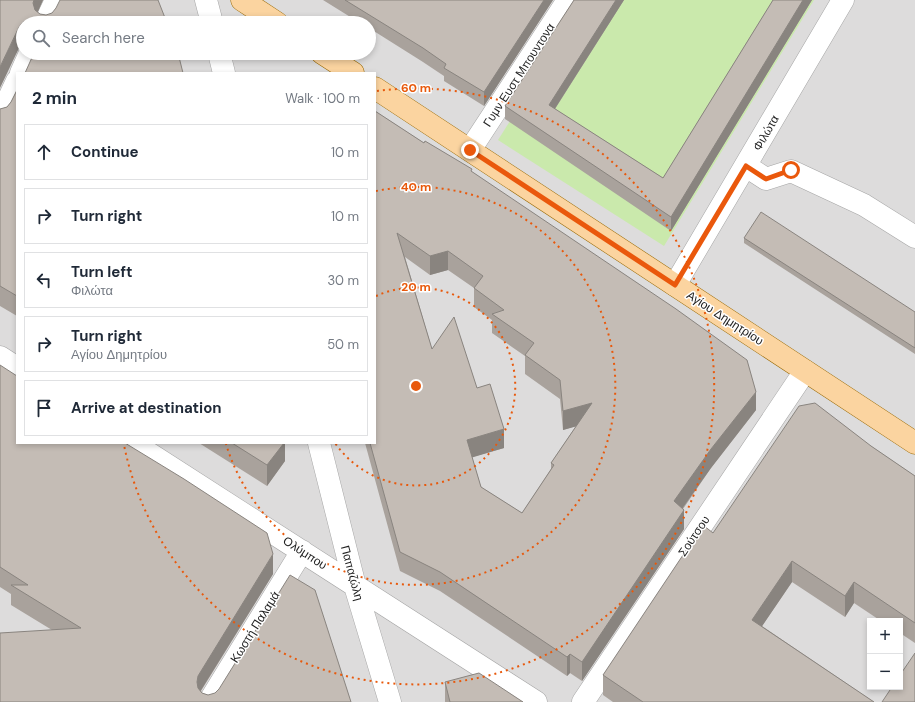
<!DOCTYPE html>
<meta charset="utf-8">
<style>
body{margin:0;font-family:"DM Sans",sans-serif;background:#f2f2f3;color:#1f2937}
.controls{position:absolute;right:12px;bottom:12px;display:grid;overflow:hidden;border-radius:0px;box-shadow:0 2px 6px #0003}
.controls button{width:36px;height:36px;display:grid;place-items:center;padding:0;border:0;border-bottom:1px solid #e0e1e3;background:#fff;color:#1f2937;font:20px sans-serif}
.stop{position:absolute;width:12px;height:12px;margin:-9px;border:3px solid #ea580c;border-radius:50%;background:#fff}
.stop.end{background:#ea580c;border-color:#fff;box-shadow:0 1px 4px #0008}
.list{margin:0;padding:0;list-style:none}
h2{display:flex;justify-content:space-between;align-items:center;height:52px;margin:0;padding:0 16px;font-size:17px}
h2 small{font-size:13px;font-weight:400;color:#747a83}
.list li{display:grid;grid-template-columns:26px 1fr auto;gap:12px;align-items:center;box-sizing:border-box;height:56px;margin:0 8px 8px;padding:0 8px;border:1px solid #e0e1e3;border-radius:0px}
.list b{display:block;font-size:15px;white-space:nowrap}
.list p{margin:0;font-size:13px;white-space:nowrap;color:#747a83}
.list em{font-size:13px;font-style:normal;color:#747a83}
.icon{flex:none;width:22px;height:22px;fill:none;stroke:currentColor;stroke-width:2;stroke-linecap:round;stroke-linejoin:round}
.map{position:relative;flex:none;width:915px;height:702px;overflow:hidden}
.search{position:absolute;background:#fff;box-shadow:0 2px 6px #0003;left:16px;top:16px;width:360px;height:44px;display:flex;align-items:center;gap:10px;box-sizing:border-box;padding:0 14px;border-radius:22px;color:#747a83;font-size:15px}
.panel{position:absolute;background:#fff;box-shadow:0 2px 6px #0003;left:16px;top:72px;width:360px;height:372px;border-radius:0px}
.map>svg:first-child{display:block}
.residential{fill:#dddcdc;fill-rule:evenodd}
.grass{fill:#cae9ac}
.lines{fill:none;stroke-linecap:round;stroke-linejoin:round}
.minor-casing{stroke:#a6a6a6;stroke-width:23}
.major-casing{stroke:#986802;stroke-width:23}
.minor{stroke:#fff;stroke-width:22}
.major{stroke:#fbd4a0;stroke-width:22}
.wall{fill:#a9a29c;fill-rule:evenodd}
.shaded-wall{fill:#89847f}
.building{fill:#c4bcb5;stroke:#89847f;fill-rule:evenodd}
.route{stroke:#ea580c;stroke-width:5}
.ring{fill:none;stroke:#e8590c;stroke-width:2;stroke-dasharray:2 4}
.labels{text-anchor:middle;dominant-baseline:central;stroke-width:3;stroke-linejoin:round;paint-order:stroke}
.street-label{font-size:12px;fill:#1f1f1f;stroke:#fff}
.centre{fill:#e8590c;stroke:#fff;stroke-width:2}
.ring-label{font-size:12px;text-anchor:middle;font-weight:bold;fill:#e8590c;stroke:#fff;stroke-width:3;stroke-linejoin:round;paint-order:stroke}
</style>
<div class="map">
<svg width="915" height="702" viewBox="0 0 915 702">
<rect width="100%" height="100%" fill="#f0ede6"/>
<path class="residential" d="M 0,0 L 915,0 L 915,702 L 0,702 ZM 23,23 L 369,23 L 369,53 L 23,53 ZM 17,73 L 375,73 L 375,443 L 17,443 ZM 870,621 L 900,621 L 900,687 L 870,687 Z"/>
<path class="grass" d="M 587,0 L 814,0 L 664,246 L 498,140 Z"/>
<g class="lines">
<g class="minor-casing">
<path id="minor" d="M 206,0 L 212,23
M 45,23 L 56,0
M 219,53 L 224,73
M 21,73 L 30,53
M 0,117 L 17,81
M 470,150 L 568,0
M 746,166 L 766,179 L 791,171 L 864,205 L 915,237
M 675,285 L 843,0
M 0,357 L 17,368
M 133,443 L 536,702
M 319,443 L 355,586 L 390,702
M 209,702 L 302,551
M 583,702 L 805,371"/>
</g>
<g class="major-casing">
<path id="major" d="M 242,0 L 277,23
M 322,53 L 353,73
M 375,88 L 915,443"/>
</g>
<use href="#minor" class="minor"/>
<use href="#major" class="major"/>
</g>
<path class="wall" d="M 0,0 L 43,0 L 37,12 L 40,14 L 46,15 L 167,23 L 23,23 L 23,43 L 19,48 Z
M 323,0 L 553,0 L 484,106 L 444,81 L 444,76 L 423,62 L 369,28 L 369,23 L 360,23 Z
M 574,0 L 624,0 L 555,109 L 663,178 L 773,0 L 812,0 L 671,231 L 505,119 L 505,106 Z
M 17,90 L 17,316 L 0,306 L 0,109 L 7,107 L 11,102 Z
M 375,111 L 424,143 L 472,172 L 756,410 L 711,468 L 683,509 L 684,529 L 582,681 L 570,673 L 567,676 L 440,591 L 400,571 L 365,443 L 375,443 ZM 405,257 L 430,275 L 448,270 L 474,288 L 474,307 L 492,320 L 492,333 L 525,356 L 525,374 L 560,399 L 563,430 L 576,426 L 551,463 L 551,469 L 522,513 L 481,487 L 472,457 L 504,448 L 477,388 L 432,349 Z
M 744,238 L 915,312 L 915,354 L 744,243 Z
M 0,365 L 273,574 L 201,691 L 202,693 L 208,695 L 351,702 L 0,702 L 52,630 L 11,605 L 11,594 L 0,587 Z
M 199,443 L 285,443 L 285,461 L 267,486 Z
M 871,446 L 915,476 L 915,643 L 900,633 L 900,621 L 881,621 L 854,603 L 845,617 L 792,582 L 762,626 L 874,702 L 613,702 L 603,695 L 603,675 L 713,533 Z
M 445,682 L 523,702 L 445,702 Z"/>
<path class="shaded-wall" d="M 34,0 L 43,0 L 34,21 L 33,3 Z
M 544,0 L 553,0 L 484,106 L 484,92 Z
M 616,0 L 624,0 L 549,118 L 549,105 Z
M 803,0 L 812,0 L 671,231 L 671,217 Z
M 28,20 L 28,23 L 23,23 L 23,43 L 19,48 L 0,88 L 0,67 L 19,27 L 23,22 Z
M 448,251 L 448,270 L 430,275 L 430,256 Z
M 756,392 L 756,410 L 711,468 L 674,520 L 674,501 L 711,449 Z
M 592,403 L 592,422 L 563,430 L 563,411 Z
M 504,429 L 504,448 L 467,459 L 467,440 Z
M 284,443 L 285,443 L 285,461 L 267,486 L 267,465 Z
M 684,510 L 684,529 L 582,681 L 582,662 Z
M 273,554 L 273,574 L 198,695 L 197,682 L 198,676 Z
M 792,561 L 792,582 L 752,641 L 752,620 Z
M 854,582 L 854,603 L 845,617 L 845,596 Z
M 570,654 L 570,673 L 567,676 L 567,657 Z"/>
<path class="building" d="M 0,0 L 34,0 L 33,3 L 35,10 L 40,14 L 46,15 L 52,13 L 56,8 L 60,0 L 158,0 L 167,23 L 37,23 L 35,22 L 28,20 L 23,22 L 19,27 L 0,67 Z
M 345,0 L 544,0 L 484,92 L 444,68 L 446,64 L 423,48 Z
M 574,0 L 616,0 L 549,105 L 663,178 L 773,0 L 803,0 L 671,217 L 505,106 Z
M 34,53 L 178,53 L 183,73 L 25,73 Z
M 17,90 L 17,296 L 0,286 L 0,109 L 7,107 L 11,102 Z
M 375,111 L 424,143 L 425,141 L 472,169 L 471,171 L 676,309 L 747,360 L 756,392 L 711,449 L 674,501 L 684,510 L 582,662 L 570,654 L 567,657 L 440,572 L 400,552 L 370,443 L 375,443 ZM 397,233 L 430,256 L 448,251 L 483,276 L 474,288 L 504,310 L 492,314 L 534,343 L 525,355 L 560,380 L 563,411 L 592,403 L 551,463 L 554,465 L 522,513 L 481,487 L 467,440 L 504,429 L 490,384 L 477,388 L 454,317 L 432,349 Z
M 761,212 L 915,312 L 915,348 L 744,238 Z
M 0,365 L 17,376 L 17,443 L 125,443 L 184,479 L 267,533 L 273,554 L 198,676 L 197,682 L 198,688 L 202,693 L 208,695 L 215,693 L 219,689 L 290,575 L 315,590 L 351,702 L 0,702 L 0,633 L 81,628 L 11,585 L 28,585 L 0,567 Z
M 815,403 L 871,446 L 915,476 L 915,623 L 854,582 L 845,596 L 792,561 L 752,620 L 874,702 L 643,702 L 603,675 L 703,525 L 713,533 L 799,406 Z
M 232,443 L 284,443 L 267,465 Z
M 915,653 L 915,702 L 882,702 L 892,687 L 900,687 L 900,675 Z
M 479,673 L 523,702 L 450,702 L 445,682 Z"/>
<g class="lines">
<path class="route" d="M 470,150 L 675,285 L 746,166 L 766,179 L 791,170"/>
</g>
<g class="ring">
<path d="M376 296A99 99 0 1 1 335 443"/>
<path d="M376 191A199 199 0 1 1 226 444"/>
<path d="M377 91A298 298 0 1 1 124 445"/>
</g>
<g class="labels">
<g class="street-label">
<text transform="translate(519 75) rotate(-57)">Γυμν Ευστ Μπουντονα</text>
<text transform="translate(766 133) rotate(-60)">Φιλώτα</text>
<text transform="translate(725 318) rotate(33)">Αγίου Δημητρίου</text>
<text transform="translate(694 536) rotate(-56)">Σούτσου</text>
<text transform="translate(305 553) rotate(33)">Ολύμπου</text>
<text transform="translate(352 573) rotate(75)">Παπαζώλη</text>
<text transform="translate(255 627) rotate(-58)">Κωστή Παλαμά</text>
</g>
</g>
<circle cx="416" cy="386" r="6" class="centre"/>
<g class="ring-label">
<text x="416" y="92">60 m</text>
<text x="416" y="191">40 m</text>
<text x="416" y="291">20 m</text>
</g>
</svg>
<div class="controls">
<button>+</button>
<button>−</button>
</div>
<div class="stop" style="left:791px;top:170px"></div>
<div class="stop end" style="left:470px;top:150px"></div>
<div class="search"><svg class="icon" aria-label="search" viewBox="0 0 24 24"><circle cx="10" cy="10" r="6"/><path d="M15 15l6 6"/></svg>Search here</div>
<section class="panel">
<h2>2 min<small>Walk · 100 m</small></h2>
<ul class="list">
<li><svg class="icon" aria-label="ahead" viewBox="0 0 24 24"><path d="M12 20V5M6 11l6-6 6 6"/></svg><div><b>Continue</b></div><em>10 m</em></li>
<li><svg class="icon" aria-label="right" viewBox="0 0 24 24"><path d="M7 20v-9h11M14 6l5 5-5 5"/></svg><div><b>Turn right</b></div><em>10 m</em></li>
<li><svg class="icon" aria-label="left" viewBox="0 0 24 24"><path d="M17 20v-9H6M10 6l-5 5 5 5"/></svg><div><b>Turn left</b><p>Φιλώτα</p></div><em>30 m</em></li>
<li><svg class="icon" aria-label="right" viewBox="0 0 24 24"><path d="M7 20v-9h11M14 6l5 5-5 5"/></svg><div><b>Turn right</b><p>Αγίου Δημητρίου</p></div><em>50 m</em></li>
<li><svg class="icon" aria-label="arrive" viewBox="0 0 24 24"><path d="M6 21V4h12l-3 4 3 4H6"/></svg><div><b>Arrive at destination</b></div></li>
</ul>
</section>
</div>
